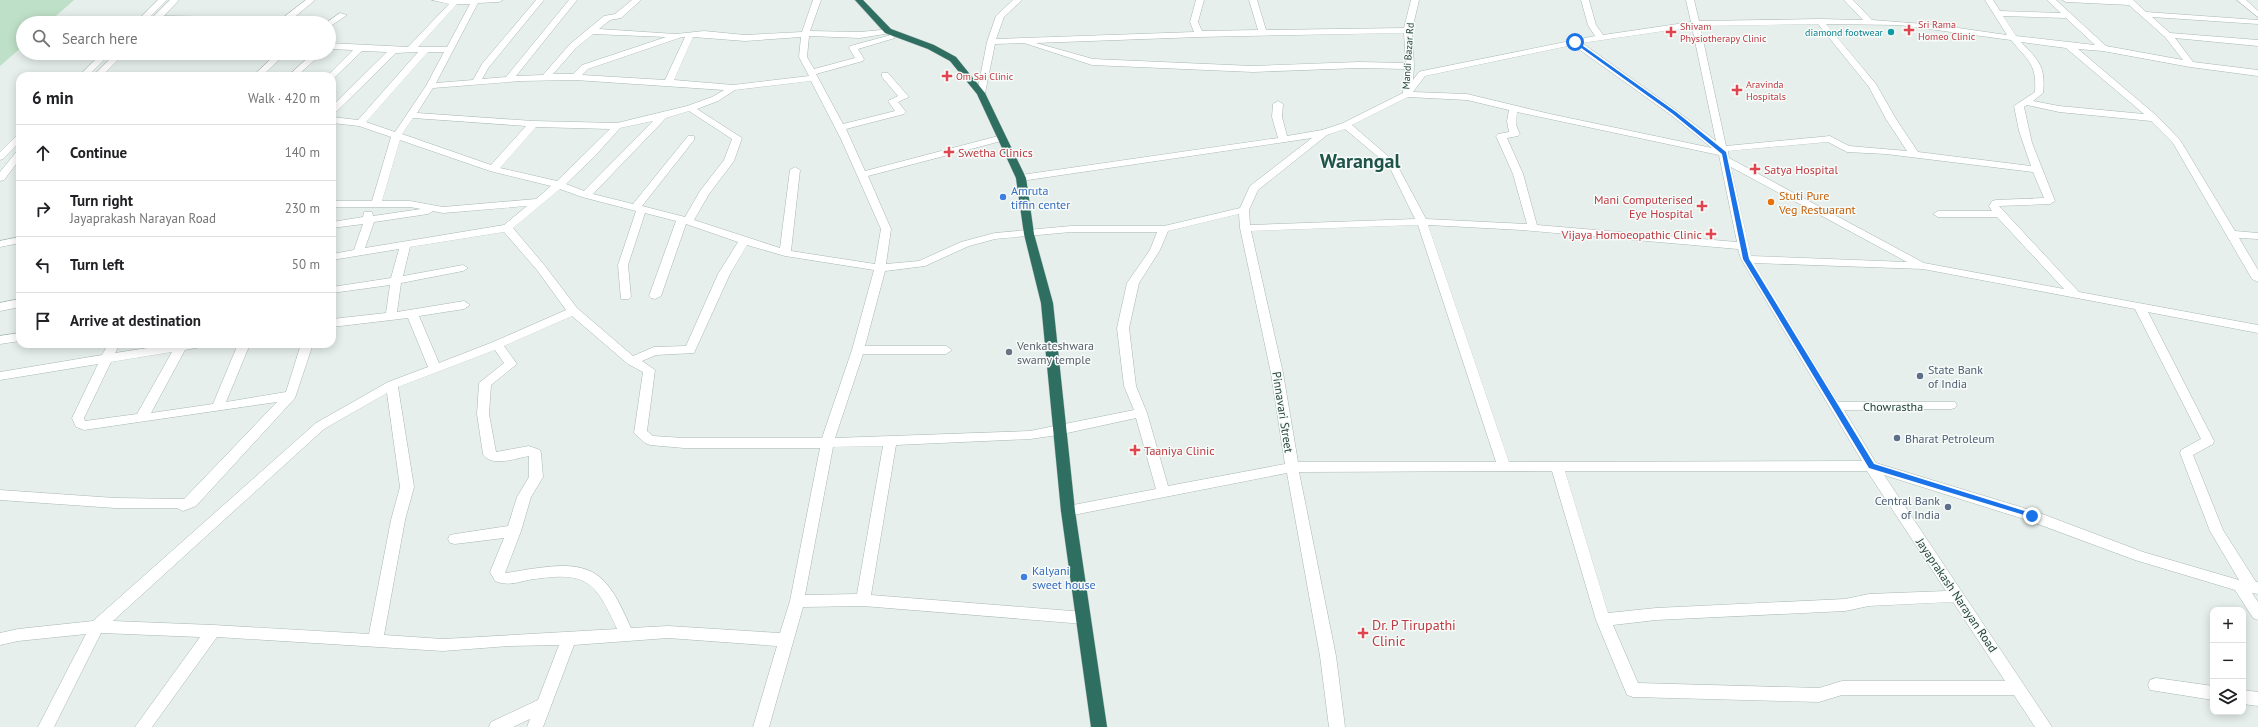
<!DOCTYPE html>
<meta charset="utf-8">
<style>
body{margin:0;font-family:"PT Sans",sans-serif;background:#f6f6f6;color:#202124}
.controls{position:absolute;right:12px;bottom:12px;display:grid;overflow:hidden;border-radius:8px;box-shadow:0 2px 10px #0003}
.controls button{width:36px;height:36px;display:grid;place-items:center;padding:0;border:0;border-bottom:1px solid #e0e0e0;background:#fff;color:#202124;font:20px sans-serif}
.stop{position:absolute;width:12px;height:12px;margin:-9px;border:3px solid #1a73e8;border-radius:50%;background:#fff}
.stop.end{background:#1a73e8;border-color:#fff;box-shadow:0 1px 4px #0008}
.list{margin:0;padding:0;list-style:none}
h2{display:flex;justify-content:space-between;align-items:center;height:52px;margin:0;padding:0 16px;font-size:17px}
h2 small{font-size:13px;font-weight:400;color:#757577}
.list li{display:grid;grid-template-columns:26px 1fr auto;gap:12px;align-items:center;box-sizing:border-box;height:56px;padding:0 16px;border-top:1px solid #e0e0e0}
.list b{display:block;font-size:15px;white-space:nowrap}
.list p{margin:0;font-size:13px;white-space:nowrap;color:#757577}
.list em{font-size:13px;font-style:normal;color:#757577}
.icon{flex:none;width:22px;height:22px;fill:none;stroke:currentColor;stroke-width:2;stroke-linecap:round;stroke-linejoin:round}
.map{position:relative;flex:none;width:2258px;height:727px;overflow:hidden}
.search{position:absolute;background:#fff;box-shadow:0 2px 10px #0003;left:16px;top:16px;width:320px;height:44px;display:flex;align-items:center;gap:10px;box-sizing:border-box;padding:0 14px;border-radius:22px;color:#757577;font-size:15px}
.panel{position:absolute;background:#fff;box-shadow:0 2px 10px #0003;left:16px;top:72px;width:320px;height:276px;border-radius:12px}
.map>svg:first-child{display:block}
.green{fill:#bfe0c8}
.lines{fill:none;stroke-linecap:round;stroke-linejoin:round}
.minor-casing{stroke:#a8b8b2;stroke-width:1}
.highway-casing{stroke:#c2cac8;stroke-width:1}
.minor{fill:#fff;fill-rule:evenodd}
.highway{fill:#2f6f62;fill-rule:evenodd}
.route{fill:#1a73e8}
.health-dot{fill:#e0444e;stroke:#f7fbf9;stroke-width:1.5}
.culture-dot{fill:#0f9aa8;stroke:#f7fbf9;stroke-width:1.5}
.shop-dot{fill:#3f7fe0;stroke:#f7fbf9;stroke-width:1.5}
.food-dot{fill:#e8710a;stroke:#f7fbf9;stroke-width:1.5}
.worship-dot{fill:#6b7280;stroke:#f7fbf9;stroke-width:1.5}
.service-dot{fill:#5c6f8a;stroke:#f7fbf9;stroke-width:1.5}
.labels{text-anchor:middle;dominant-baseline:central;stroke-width:3;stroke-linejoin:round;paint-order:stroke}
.far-health-label{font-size:10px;fill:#be3a42;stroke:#f7fbf9;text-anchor:start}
.far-culture-label{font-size:10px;fill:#0d838f;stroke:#f7fbf9;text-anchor:end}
.far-street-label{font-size:10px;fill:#24423a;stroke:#f7fbf9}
.health-label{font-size:12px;fill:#be3a42;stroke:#f7fbf9;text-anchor:start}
.shop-label{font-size:12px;fill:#366cbe;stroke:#f7fbf9;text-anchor:start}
.food-label{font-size:12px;fill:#c56008;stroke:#f7fbf9;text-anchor:start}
.worship-label{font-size:12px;fill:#5b616d;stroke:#f7fbf9;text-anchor:start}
.service-label{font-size:12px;fill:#4e5e75;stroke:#f7fbf9;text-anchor:start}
.street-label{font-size:12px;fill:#24423a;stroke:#f7fbf9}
.near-health-label{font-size:14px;fill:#be3a42;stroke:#f7fbf9;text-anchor:start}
.town-label{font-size:20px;font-weight:bold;fill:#1f5548;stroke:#f7fbf9}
</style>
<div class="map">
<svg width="2258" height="727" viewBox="0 0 2258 727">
<rect width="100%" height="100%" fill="#e6efeb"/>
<path class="green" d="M 0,0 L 74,0 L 48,23 L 23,23 L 23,46 L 0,66 Z"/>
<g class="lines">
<g class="minor-casing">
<path id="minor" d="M 158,0 L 167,0 L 144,23 L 135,23 Z
M 170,0 L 179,0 L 164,16 L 227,17 L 231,19 L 229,23 L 154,20 L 154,16 Z
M 306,0 L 315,0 L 290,21 L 284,21 L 284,17 Z
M 432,0 L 503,0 L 499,2 L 478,3 L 436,83 L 473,80 L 482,64 L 536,0 L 544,0 L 489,67 L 482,79 L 506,77 L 569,0 L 577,0 L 516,76 L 543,75 L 570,44 L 604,16 L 615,14 L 632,0 L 641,0 L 621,18 L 610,20 L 599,29 L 676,34 L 704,31 L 745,35 L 802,32 L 813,0 L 821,0 L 810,31 L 860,32 L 891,29 L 891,33 L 860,38 L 809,36 L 807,57 L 814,69 L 855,58 L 849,48 L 850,46 L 891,35 L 895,38 L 858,49 L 864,59 L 863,61 L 816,74 L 843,124 L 895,111 L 888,101 L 898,96 L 882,77 L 882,73 L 888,73 L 909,97 L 898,102 L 906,112 L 904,114 L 846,129 L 865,171 L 1002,135 L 1007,138 L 1005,140 L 868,176 L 891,229 L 886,264 L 919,261 L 961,242 L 995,233 L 1071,226 L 1164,226 L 1240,208 L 1250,186 L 1312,138 L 1021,181 L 1016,178 L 1021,175 L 1278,138 L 1272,117 L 1273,104 L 1278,101 L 1283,104 L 1282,117 L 1287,136 L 1322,130 L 1343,123 L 1403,93 L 1405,69 L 1359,68 L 1253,72 L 1092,65 L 1024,43 L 995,44 L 985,93 L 984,95 L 978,95 L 977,93 L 987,42 L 996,16 L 1013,0 L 1022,0 L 1004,17 L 996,39 L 1194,32 L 1190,22 L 1196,0 L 1204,0 L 1198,22 L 1202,31 L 1258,30 L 1249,0 L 1257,0 L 1266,30 L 1404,28 L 1411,0 L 1419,0 L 1412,30 L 1414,66 L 1413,80 L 1419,72 L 1422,71 L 1595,36 L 1588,25 L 1581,0 L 1589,0 L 1596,25 L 1603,35 L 1691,22 L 1686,0 L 1694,0 L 1699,21 L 1820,19 L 1863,20 L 1844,0 L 1853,0 L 1872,20 L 1937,25 L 2007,35 L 1985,0 L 1993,0 L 2000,11 L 2061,13 L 2047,0 L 2056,0 L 2106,46 L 2183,60 L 2165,37 L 2129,5 L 2066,2 L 2062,0 L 2133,0 L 2146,12 L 2258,20 L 2258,24 L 2152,17 L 2170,33 L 2258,40 L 2258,46 L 2175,38 L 2193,62 L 2258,70 L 2258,76 L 2190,67 L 2103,51 L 2078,49 L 2157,116 L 2180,140 L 2235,231 L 2258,233 L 2258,239 L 2239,238 L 2258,270 L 2258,282 L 2252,279 L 2173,143 L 2151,121 L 2059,112 L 2027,105 L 2024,107 L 2032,143 L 2055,201 L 2050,204 L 1999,206 L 2079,292 L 2258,325 L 2258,333 L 2148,312 L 2214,441 L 2213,444 L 2193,455 L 2223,530 L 2256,582 L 2258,582 L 2258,594 L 2252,593 L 2258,602 L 2258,620 L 2253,618 L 2235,590 L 2135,560 L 2027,520 L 1884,475 L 2052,727 L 2035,727 L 2014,695 L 1842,695 L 1819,702 L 1633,697 L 1627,695 L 1596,620 L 1552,471 L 1299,472 L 1336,656 L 1345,727 L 1329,727 L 1320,656 L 1287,473 L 1068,516 L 1063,515 L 1061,511 L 1063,507 L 1068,506 L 1156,489 L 1136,418 L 1058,435 L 1030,439 L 896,445 L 871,595 L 1084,612 L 1089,614 L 1091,618 L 1089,622 L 1084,624 L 863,606 L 803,607 L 769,727 L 753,727 L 777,646 L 668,638 L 574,645 L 543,727 L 527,727 L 530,719 L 513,727 L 489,727 L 491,722 L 538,700 L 559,645 L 509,646 L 443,651 L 217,637 L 152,727 L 135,727 L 200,637 L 101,633 L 54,727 L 38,727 L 86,634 L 18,641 L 0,645 L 0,633 L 18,629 L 93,621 L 316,423 L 388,382 L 428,367 L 408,318 L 332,327 L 332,319 L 386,313 L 390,285 L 332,293 L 332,287 L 391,278 L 399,249 L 332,260 L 332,254 L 354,250 L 363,224 L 332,228 L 332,222 L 363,217 L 364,212 L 372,212 L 373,216 L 421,209 L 410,207 L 332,207 L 332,201 L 372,201 L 391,137 L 359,126 L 332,123 L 332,117 L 358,120 L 418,52 L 396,53 L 335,113 L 332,114 L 332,106 L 387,52 L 362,51 L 334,78 L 327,76 L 353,50 L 329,49 L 329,43 L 408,47 L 449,4 ZM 457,4 L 470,4 L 447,47 L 418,47 ZM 2003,16 L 2066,18 L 2095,45 L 2016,36 ZM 1818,24 L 1869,87 L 1886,119 L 1907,151 L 1849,146 L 1830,136 L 1726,146 L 1700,26 ZM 1826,24 L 1899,25 L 2011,40 C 2027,60 2037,63 2035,92 L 2014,106 L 2019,131 L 2031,166 L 1918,152 L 1896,119 L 1876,84 ZM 1692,27 L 1716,141 L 1677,111 L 1582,43 ZM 1404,33 L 1406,63 L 1359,62 L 1253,66 L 1093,59 L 1036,43 L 1199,37 ZM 593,34 L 666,37 L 582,65 L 573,74 L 553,74 L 576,48 ZM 682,37 L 685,37 L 665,80 L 582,75 L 588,69 ZM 693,37 L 745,41 L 801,37 L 799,57 L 809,76 L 733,85 L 674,80 ZM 2021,42 L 2066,48 L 2144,114 L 2059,106 L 2033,101 L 2043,93 C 2046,66 2038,60 2021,42 ZM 1573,45 L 1671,115 L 1712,148 L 1550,114 L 1467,94 L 1413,92 L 1425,76 ZM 428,52 L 444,52 L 426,86 L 395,132 L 366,122 ZM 575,80 L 724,90 L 712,97 L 687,106 L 617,123 L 533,121 L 417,113 L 433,88 L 521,81 ZM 811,81 L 841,139 L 881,229 L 875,264 L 791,251 L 800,170 L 795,167 L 790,170 L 780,248 L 694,220 L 709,194 L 734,161 L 742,138 L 697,109 L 718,101 L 735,90 ZM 1408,97 L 1467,100 L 1509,110 L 1507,121 L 1509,132 L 1498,134 L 1496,136 L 1513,174 L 1527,224 L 1426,219 L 1396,163 L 1352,125 ZM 689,111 L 732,139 L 724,160 L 700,191 L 685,217 L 642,206 L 694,140 L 694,136 L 688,136 L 633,204 L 593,194 L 666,118 ZM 1517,112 L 1719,155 L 1737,242 L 1537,225 L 1523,174 L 1507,138 L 1518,136 L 1520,134 L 1516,125 ZM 413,118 L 526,126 L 491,165 L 402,134 ZM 653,121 L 584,191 L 566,184 L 595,156 L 620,128 ZM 536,127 L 610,129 L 557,181 L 500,168 ZM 1345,129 L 1389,166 L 1415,219 L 1250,225 L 1249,210 L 1258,190 L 1327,135 ZM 400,140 L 490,171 L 551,186 L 536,199 L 443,207 L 410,201 L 382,201 ZM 1828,142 L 1847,152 L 1886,154 L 2033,172 L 2044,198 L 1996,200 L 1992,201 L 1989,206 L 1992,211 L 1938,211 L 1933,214 L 1938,217 L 1997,217 L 2064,289 L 1924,263 L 1729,158 L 1728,151 ZM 1731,167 L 1907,262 L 1751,256 ZM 560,189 L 582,197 L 636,211 L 618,265 L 621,299 L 629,299 L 631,297 L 628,265 L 645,213 L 676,221 L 649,296 L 651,298 L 655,299 L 661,296 L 686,224 L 738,242 L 718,274 L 686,346 L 654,347 L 633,356 L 577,308 L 545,266 L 513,228 ZM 527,206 L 504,225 L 365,248 L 374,222 L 428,214 L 433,211 L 443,213 ZM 1239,214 L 1240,228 L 1271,373 L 1285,464 L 1168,486 L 1147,413 L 1136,386 L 1129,328 L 1139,283 L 1160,250 L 1168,231 ZM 1418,225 L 1496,462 L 1298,462 L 1283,373 L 1251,231 ZM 1428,225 L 1522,230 L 1738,249 L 1741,259 L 1862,461 L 1509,462 ZM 504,232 L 537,270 L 566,310 L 493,342 L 439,363 L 419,316 L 464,309 L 470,305 L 464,301 L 397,312 L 401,283 L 463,271 L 468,268 L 463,265 L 403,276 L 410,247 ZM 1071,232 L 1157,232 L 1150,250 L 1127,283 L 1117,328 L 1124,386 L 1134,410 L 1030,431 L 835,438 L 863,354 L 946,354 L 952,350 L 946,346 L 865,346 L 885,271 L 925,266 L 969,246 L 995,239 ZM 747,245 L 785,256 L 874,270 L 852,350 L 822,438 L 684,438 L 653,436 L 647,431 L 655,370 L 642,361 L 656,355 L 694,353 L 730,274 ZM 1754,263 L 1923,269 L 2135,309 L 2201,439 L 2181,450 L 2180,453 L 2210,531 L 2239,580 L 2143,552 L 2037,512 L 1876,463 L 1844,410 L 1951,409 L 1955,408 L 1957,405 L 1955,402 L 1838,402 ZM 572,316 L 628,364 L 643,372 L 634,433 L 645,443 L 650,445 L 684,448 L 820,448 L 790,601 L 780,633 L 668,626 L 631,628 C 609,579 598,559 538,568 C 527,569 516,572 505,573 L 521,531 L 531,497 L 543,477 L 541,453 L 540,450 L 529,446 L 496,452 L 489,414 L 491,385 L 517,364 L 504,346 ZM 495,350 L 504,363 L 479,383 L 477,414 L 483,454 C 492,468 516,458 529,456 L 529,477 L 517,497 L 508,526 L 455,534 L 450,535 L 448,539 L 450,543 L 455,544 L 504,538 L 490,572 L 495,581 C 507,586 516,583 528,580 C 585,571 594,578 617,629 L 443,639 L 384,635 L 405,520 L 414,487 L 398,387 ZM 387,393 L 400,487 L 391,520 L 369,634 L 213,625 L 113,621 L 324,429 ZM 883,446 L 857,594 L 805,595 L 833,447 ZM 1565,471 L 1867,471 L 1946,591 L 1869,594 L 1845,599 L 1656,608 L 1608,613 ZM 1953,602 L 2005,681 L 1842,681 L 1819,688 L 1638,683 L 1613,625 L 1656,620 L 1845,611 L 1869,606 Z
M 2237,0 L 2246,0 L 2258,11 L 2258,17 Z
M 340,13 L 347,15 L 329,27 L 329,23 L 326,23 Z
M 102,53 L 111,53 L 88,76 L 79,76 Z
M 116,53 L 125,53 L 102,76 L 93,76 Z
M 277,53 L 286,53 L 262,76 L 253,76 Z
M 313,53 L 322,53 L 297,76 L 288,76 Z
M 20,134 L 20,142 L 3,159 L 0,160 L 0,152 L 17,135 Z
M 20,150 L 20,159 L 4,180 L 0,181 L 0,172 L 17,151 Z
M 20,237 L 20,243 L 0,247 L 0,241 Z
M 20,299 L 20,307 L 0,311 L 0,303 Z
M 20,333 L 20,341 L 0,344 L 0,336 Z
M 108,344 L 120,344 L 115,353 L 173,344 L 203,344 L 201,347 L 185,350 L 151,413 L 213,404 L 238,344 L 250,344 L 226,402 L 286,392 L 301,344 L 313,344 L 295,398 L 196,506 L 183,511 L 177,508 L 115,508 L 0,500 L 0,490 L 115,498 L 184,499 L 277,402 L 84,430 L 76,427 L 72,418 L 98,364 L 0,380 L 0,372 L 102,355 ZM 172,352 L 137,414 L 85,421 L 84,418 L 111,362 Z
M 2156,678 L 2213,686 L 2213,700 L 2150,690 L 2148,685 L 2150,680 Z
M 2243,690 L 2258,692 L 2258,706 L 2243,704 Z"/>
</g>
<g class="highway-casing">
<path id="highway" d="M 855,0 L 863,0 L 891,29 L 934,45 L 956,57 L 985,93 L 1026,178 L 1034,234 L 1053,303 L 1075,511 L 1107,727 L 1091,727 L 1061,511 L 1041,303 L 1024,234 L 1016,178 L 977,94 L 950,61 L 928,49 L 885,33 Z"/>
</g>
<use href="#minor" class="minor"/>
<use href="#highway" class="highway"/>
</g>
<path class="route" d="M 1576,41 L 1676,112 L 1726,152 L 1749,259 L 1874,464 L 2034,514 L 2034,518 L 1869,468 L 1743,259 L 1722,154 L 1673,114 L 1573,42 Z"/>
<g class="health-dot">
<path d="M1907 24h4v4h4v4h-4v4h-4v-4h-4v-4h4z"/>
<path d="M1669 26h4v4h4v4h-4v4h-4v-4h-4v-4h4z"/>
<path d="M945 70h4v4h4v4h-4v4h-4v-4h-4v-4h4z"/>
<path d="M1735 84h4v4h4v4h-4v4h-4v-4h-4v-4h4z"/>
<path d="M947 146h4v4h4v4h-4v4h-4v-4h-4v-4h4z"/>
<path d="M1753 163h4v4h4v4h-4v4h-4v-4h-4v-4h4z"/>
<path d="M1700 200h4v4h4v4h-4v4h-4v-4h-4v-4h4z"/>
<path d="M1709 228h4v4h4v4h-4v4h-4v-4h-4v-4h4z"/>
<path d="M1133 444h4v4h4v4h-4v4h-4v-4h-4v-4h4z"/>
<path d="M1361 627h4v4h4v4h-4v4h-4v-4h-4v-4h4z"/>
</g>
<circle class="culture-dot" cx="1891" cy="32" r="4"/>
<g class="shop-dot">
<circle cx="1003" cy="197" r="4"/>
<circle cx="1024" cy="577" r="4"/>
</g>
<circle class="food-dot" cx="1771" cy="202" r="4"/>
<circle class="worship-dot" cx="1009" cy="352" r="4"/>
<g class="service-dot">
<circle cx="1920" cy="376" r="4"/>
<circle cx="1897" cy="438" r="4"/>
<circle cx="1948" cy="507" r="4"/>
</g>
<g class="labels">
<g class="far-health-label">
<text x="1918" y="24">Sri Rama<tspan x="1918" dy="12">Homeo Clinic</tspan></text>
<text x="1680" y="26">Shivam<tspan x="1680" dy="12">Physiotherapy Clinic</tspan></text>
<text x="956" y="76">Om Sai Clinic</text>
<text x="1746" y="84">Aravinda<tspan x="1746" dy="12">Hospitals</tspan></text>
</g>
<g class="far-culture-label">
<text x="1883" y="32">diamond footwear</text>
</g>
<g class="far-street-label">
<text transform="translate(1408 56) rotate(-86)">Mandi Bazar Rd</text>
</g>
<g class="health-label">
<text x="958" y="152">Swetha Clinics</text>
<text x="1764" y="169">Satya Hospital</text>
<text x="1693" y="199" text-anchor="end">Mani Computerised<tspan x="1693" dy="14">Eye Hospital</tspan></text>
<text x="1702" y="234" text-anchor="end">Vijaya Homoeopathic Clinic</text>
<text x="1144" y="450">Taaniya Clinic</text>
</g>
<g class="shop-label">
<text x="1011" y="190">Amruta<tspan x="1011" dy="14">tiffin center</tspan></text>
<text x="1032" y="570">Kalyani<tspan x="1032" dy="14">sweet house</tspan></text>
</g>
<g class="food-label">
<text x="1779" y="195">Stuti Pure<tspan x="1779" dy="14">Veg Restuarant</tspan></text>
</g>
<g class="worship-label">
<text x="1017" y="345">Venkateshwara<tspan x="1017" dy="14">swamy temple</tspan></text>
</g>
<g class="service-label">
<text x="1928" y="369">State Bank<tspan x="1928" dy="14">of India</tspan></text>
<text x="1905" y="438">Bharat Petroleum</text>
<text x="1940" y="500" text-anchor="end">Central Bank<tspan x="1940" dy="14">of India</tspan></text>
</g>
<g class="street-label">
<text x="1893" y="406">Chowrastha</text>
<text transform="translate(1283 412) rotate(81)">Pinnavari Street</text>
<text transform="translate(1957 595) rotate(56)">Jayaprakash Narayan Road</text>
</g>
<g class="near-health-label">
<text x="1372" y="625">Dr. P Tirupathi<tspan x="1372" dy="16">Clinic</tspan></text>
</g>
<g class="town-label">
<text x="1360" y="161">Warangal</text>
</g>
</g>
</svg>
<div class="controls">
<button>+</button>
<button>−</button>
<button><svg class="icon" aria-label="layers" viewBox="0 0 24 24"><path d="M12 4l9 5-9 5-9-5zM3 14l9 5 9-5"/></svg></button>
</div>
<div class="stop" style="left:1575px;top:42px"></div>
<div class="stop end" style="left:2032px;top:516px"></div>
<div class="search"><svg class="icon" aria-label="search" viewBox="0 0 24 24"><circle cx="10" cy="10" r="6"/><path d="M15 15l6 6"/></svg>Search here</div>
<section class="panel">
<h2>6 min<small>Walk · 420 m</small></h2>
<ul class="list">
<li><svg class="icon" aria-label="ahead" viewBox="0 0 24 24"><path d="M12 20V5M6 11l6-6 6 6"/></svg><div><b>Continue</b></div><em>140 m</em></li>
<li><svg class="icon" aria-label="right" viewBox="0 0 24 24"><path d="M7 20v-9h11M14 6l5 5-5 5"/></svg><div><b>Turn right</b><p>Jayaprakash Narayan Road</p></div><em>230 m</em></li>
<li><svg class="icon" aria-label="left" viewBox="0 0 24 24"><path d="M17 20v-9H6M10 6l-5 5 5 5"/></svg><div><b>Turn left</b></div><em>50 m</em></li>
<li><svg class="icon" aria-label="arrive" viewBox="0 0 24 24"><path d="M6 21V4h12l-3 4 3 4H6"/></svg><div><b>Arrive at destination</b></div></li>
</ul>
</section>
</div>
